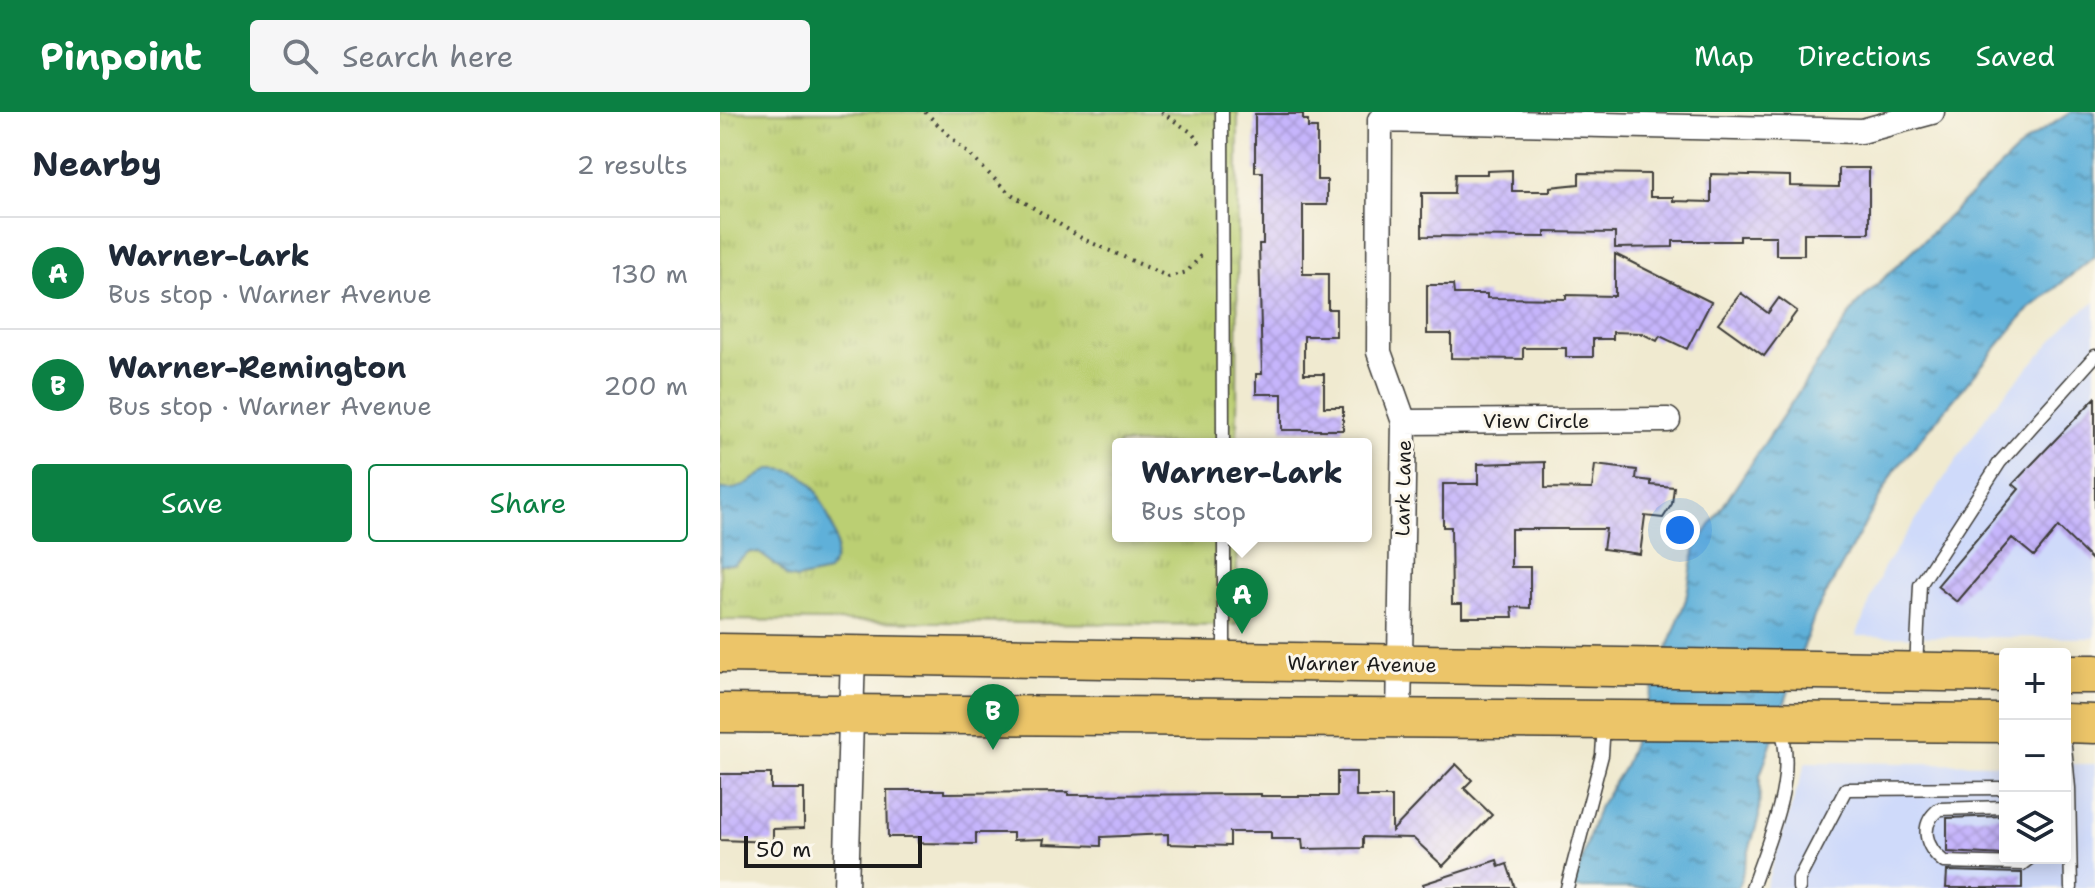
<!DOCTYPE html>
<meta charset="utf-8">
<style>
body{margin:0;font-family:"Shantell Sans",sans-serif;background:#f6f6f7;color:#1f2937}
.controls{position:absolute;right:24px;bottom:24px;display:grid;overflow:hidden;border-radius:8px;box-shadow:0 4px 20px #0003}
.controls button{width:72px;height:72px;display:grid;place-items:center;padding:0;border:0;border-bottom:2px solid #e0e1e3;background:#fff;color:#1f2937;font:40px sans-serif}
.scale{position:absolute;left:24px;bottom:20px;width:178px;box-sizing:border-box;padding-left:8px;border:4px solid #1c1c1c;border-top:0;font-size:22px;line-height:28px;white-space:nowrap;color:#1c1c1c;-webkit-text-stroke:6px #fbf7ec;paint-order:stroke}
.you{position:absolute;left:960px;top:418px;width:28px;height:28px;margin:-20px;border:6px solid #fff;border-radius:50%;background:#1a73e8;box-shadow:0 0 0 12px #1a73e833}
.badge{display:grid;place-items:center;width:52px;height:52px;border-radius:50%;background:#0b8043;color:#fff;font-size:26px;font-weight:700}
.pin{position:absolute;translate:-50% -66px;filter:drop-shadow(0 2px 4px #0008)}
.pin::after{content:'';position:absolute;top:42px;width:28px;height:24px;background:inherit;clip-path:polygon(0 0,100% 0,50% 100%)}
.popup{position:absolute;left:392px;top:326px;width:260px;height:104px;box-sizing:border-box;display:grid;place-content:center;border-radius:8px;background:#fff;filter:drop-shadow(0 2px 6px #0005);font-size:26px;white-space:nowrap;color:#747a83}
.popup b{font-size:30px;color:#1f2937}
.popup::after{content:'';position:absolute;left:50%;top:100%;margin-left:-16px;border:16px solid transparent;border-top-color:#fff}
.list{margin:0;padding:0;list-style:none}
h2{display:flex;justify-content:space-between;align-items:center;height:104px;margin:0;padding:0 32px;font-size:34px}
h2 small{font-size:26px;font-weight:400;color:#747a83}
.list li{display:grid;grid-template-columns:52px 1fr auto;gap:24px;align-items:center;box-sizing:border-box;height:112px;padding:0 32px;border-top:2px solid #e0e1e3}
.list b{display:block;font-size:30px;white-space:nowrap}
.list p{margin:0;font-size:26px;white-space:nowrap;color:#747a83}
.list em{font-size:26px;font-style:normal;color:#747a83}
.actions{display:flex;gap:16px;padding:24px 32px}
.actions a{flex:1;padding:18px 0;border:2px solid #0b8043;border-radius:8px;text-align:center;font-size:28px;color:#0b8043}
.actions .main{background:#0b8043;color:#fff}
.icon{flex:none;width:44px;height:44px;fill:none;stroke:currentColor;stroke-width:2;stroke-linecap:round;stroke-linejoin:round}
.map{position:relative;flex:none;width:1375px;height:776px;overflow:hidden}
header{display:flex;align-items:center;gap:48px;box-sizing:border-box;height:112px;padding:0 40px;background:#0b8043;color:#fff}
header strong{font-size:38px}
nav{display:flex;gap:44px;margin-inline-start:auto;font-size:28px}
.search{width:560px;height:72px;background:#f6f6f7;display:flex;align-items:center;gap:20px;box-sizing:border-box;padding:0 28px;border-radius:8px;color:#747a83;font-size:30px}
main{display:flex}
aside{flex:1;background:#fff}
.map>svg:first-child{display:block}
.built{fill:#cfdafa}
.grass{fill:url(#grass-tufts);stroke:#6c7648;stroke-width:2}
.water{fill:url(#water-ripples);stroke:#3e667a;stroke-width:2}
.building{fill:url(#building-cross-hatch)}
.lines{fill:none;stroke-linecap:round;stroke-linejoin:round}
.lane-casing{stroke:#3c3b37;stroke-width:15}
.street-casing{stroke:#3c3b37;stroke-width:27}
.primary-casing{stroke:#3c3b37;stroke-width:41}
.path{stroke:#3c3b37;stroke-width:4;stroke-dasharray:2 6;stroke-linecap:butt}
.lane{stroke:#fff;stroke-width:12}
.street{stroke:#fff;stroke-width:24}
.primary{stroke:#ecc569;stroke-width:38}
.labels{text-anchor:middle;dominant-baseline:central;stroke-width:6;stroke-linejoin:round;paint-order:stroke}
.street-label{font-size:20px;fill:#1c1c1c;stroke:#fbf7ec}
</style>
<header>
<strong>Pinpoint</strong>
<div class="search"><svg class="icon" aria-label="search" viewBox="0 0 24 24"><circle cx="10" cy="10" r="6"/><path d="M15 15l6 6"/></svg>Search here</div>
<nav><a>Map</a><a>Directions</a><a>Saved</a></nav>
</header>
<main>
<aside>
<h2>Nearby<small>2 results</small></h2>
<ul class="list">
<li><span class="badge">A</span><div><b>Warner-Lark</b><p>Bus stop · Warner Avenue</p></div><em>130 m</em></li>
<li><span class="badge">B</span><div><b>Warner-Remington</b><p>Bus stop · Warner Avenue</p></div><em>200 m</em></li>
</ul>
<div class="actions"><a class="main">Save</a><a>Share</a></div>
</aside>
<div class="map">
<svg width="1375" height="776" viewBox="0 0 1375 776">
<defs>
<pattern id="grass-tufts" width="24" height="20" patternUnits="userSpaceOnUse" patternTransform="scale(2)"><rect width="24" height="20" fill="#bbcf73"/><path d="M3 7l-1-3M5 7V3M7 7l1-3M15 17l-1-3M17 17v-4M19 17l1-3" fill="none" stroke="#a0b163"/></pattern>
<pattern id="water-ripples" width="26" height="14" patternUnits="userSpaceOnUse" patternTransform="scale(2)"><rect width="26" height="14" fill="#5fb0d9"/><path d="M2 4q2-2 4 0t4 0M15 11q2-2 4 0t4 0" fill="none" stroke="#4e8eaf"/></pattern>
<pattern id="building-cross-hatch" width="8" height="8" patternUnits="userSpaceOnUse" patternTransform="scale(2)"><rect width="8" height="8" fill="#c6b5fc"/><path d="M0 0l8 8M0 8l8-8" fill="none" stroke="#aa9bd7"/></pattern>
</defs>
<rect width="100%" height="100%" fill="#fbf7ec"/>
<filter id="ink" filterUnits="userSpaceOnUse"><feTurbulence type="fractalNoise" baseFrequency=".0125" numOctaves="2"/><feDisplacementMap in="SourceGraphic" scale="16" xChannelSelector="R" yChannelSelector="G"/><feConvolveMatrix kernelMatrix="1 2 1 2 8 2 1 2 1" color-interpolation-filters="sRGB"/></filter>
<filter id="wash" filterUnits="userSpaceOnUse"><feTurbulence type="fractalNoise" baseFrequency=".006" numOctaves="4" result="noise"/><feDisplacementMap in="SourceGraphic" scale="32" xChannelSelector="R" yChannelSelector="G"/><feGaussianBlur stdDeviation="1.8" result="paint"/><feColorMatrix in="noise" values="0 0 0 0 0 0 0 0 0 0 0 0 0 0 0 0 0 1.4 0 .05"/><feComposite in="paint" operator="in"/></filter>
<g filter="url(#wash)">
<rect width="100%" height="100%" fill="#f0ead0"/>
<path class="built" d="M 1375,189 L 1375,526 L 1136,524 L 1164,455 L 1271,297 L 1353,206 Z
M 1086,650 L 1285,652 L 1285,746 L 1345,746 L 1345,652 L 1375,652 L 1375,776 L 1045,776 Z"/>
<path class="grass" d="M 0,0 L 518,0 L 517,332 L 398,332 L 398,424 L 517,424 L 517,513 L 0,508 Z"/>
<path class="water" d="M 1351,0 L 1375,0 L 1375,144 L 1307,199 L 1175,358 L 1095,502 L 1040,664 L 1039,705 L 1018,776 L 853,776 L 878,696 L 904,655 L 966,487 L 975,436 L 1137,192 L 1308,28 Z
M 50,357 C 88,355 96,376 109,406 C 117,425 121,442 108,460 L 76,467 L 67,465 L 61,457 L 39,441 L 30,440 L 14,452 L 0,452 L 0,376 C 19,382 34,366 50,357 Z"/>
<g id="blocks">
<path class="building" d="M 535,2 L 583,2 L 583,8 L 588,8 L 588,16 L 597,16 L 597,68 L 607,68 L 607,93 L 583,93 L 583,162 L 608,162 L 608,197 L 616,197 L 616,224 L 584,224 L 584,262 L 604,262 L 604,295 L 623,295 L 623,318 L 562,318 L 562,282 L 536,282 L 536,262 L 542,262 L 539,132 L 543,132 L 543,60 L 535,60 Z
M 1119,56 L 1149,56 L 1149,121 L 1084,121 L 1084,143 L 1056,143 L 1056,124 L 1020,124 L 1020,129 L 953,129 L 953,135 L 895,136 L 895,121 L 825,120 L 825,125 L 702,124 L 702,81 L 734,81 L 735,62 L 767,62 L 767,59 L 792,58 L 792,79 L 830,79 L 830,75 L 859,72 L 859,61 L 930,62 L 930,85 L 953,85 L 953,89 L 991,90 L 991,62 L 1070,64 L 1070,74 L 1119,75 Z
M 895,142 L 991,190 L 967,237 L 940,224 L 937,229 L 921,221 L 893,220 L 893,227 L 873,227 L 873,245 L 846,245 L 846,236 L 803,236 L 803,247 L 731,246 L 731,222 L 707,222 L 707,173 L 733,173 L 734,182 L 767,182 L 767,186 L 846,187 L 846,183 L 895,184 Z
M 1021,181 L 1048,201 L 1059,186 L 1077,199 L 1044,244 L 998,211 Z
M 1375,286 L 1375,451 L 1338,415 L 1314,444 L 1292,426 L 1237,490 L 1217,474 L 1299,377 L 1293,372 Z
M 825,350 L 825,376 L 872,377 L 875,353 L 917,358 L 916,367 L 931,369 L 931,373 L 954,375 L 952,392 L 943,406 L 925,404 L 920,442 L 883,437 L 886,417 L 791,417 L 791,455 L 810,455 L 810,496 L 792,495 L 793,505 L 742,505 L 742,492 L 732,492 L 731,415 L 723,415 L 723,372 L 758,372 L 758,352 Z
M 736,652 L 752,668 L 744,676 L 772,703 L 723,754 L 693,726 L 643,725 L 643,736 L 583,737 L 582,727 L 551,727 L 551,720 L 510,720 L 510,734 L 448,732 L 448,722 L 381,725 L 381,734 L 323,732 L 324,727 L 293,728 L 293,721 L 256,721 L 256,732 L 198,731 L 198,725 L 168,725 L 167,678 L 224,678 L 224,681 L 348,680 L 348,683 L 541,682 L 541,684 L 617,684 L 617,660 L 636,660 L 636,685 L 672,685 L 672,719 Z
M 0,662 L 51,662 L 51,677 L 84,677 L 84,716 L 53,717 L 53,730 L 0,728 Z
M 1285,704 L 1285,743 L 1227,740 L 1227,706 Z
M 777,748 L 779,755 L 787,752 L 795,776 L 704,776 L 703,772 Z
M 1227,759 L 1302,761 L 1302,776 L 1226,776 Z"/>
</g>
</g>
<g filter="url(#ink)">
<use href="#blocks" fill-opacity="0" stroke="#3c3b37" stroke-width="2"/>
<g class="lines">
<g class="lane-casing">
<path id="lane" d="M 502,0 L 503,332
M 504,424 L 504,546
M 1196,556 L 1200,473 L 1280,350 L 1375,244
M 1345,634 L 1349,676 L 1351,776
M 1285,695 L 1219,697 C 1199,713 1205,735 1224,750 L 1302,752 L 1310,746
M 847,776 L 882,643 L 884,612
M 1032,776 C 1049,726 1078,666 1060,613
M 1079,776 L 1079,767 L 1126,677 L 1285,676"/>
</g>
<g class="street-casing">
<path id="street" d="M 684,310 L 948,308
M 679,605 L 684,310 L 659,240 L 660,8 L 1142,19 L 1212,0
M 126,776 L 133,542"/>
</g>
<g class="primary-casing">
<path id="primary" d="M 0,541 L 1285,561
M 1345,562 L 1375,562
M 0,601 L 1285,611
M 1345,611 L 1375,612"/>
</g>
<path class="path" d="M 205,0 L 288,80 L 363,127 L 449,165 L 467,160 L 483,141
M 441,0 L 471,20 L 483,35"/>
<use href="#lane" class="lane"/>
<use href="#street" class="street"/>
<use href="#primary" class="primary"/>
</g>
</g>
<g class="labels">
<g class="street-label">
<text x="816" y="309">View Circle</text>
<text transform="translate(683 376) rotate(-89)">Lark Lane</text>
<text transform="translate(642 552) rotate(1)">Warner Avenue</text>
</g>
</g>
</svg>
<div class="controls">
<button>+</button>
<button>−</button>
<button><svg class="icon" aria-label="layers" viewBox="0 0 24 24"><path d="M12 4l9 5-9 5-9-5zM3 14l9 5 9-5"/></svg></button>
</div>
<div class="scale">50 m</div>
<div class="you"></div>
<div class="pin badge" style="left:522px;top:522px">A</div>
<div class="popup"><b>Warner-Lark</b>Bus stop</div>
<div class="pin badge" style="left:273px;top:638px">B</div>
</div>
</main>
